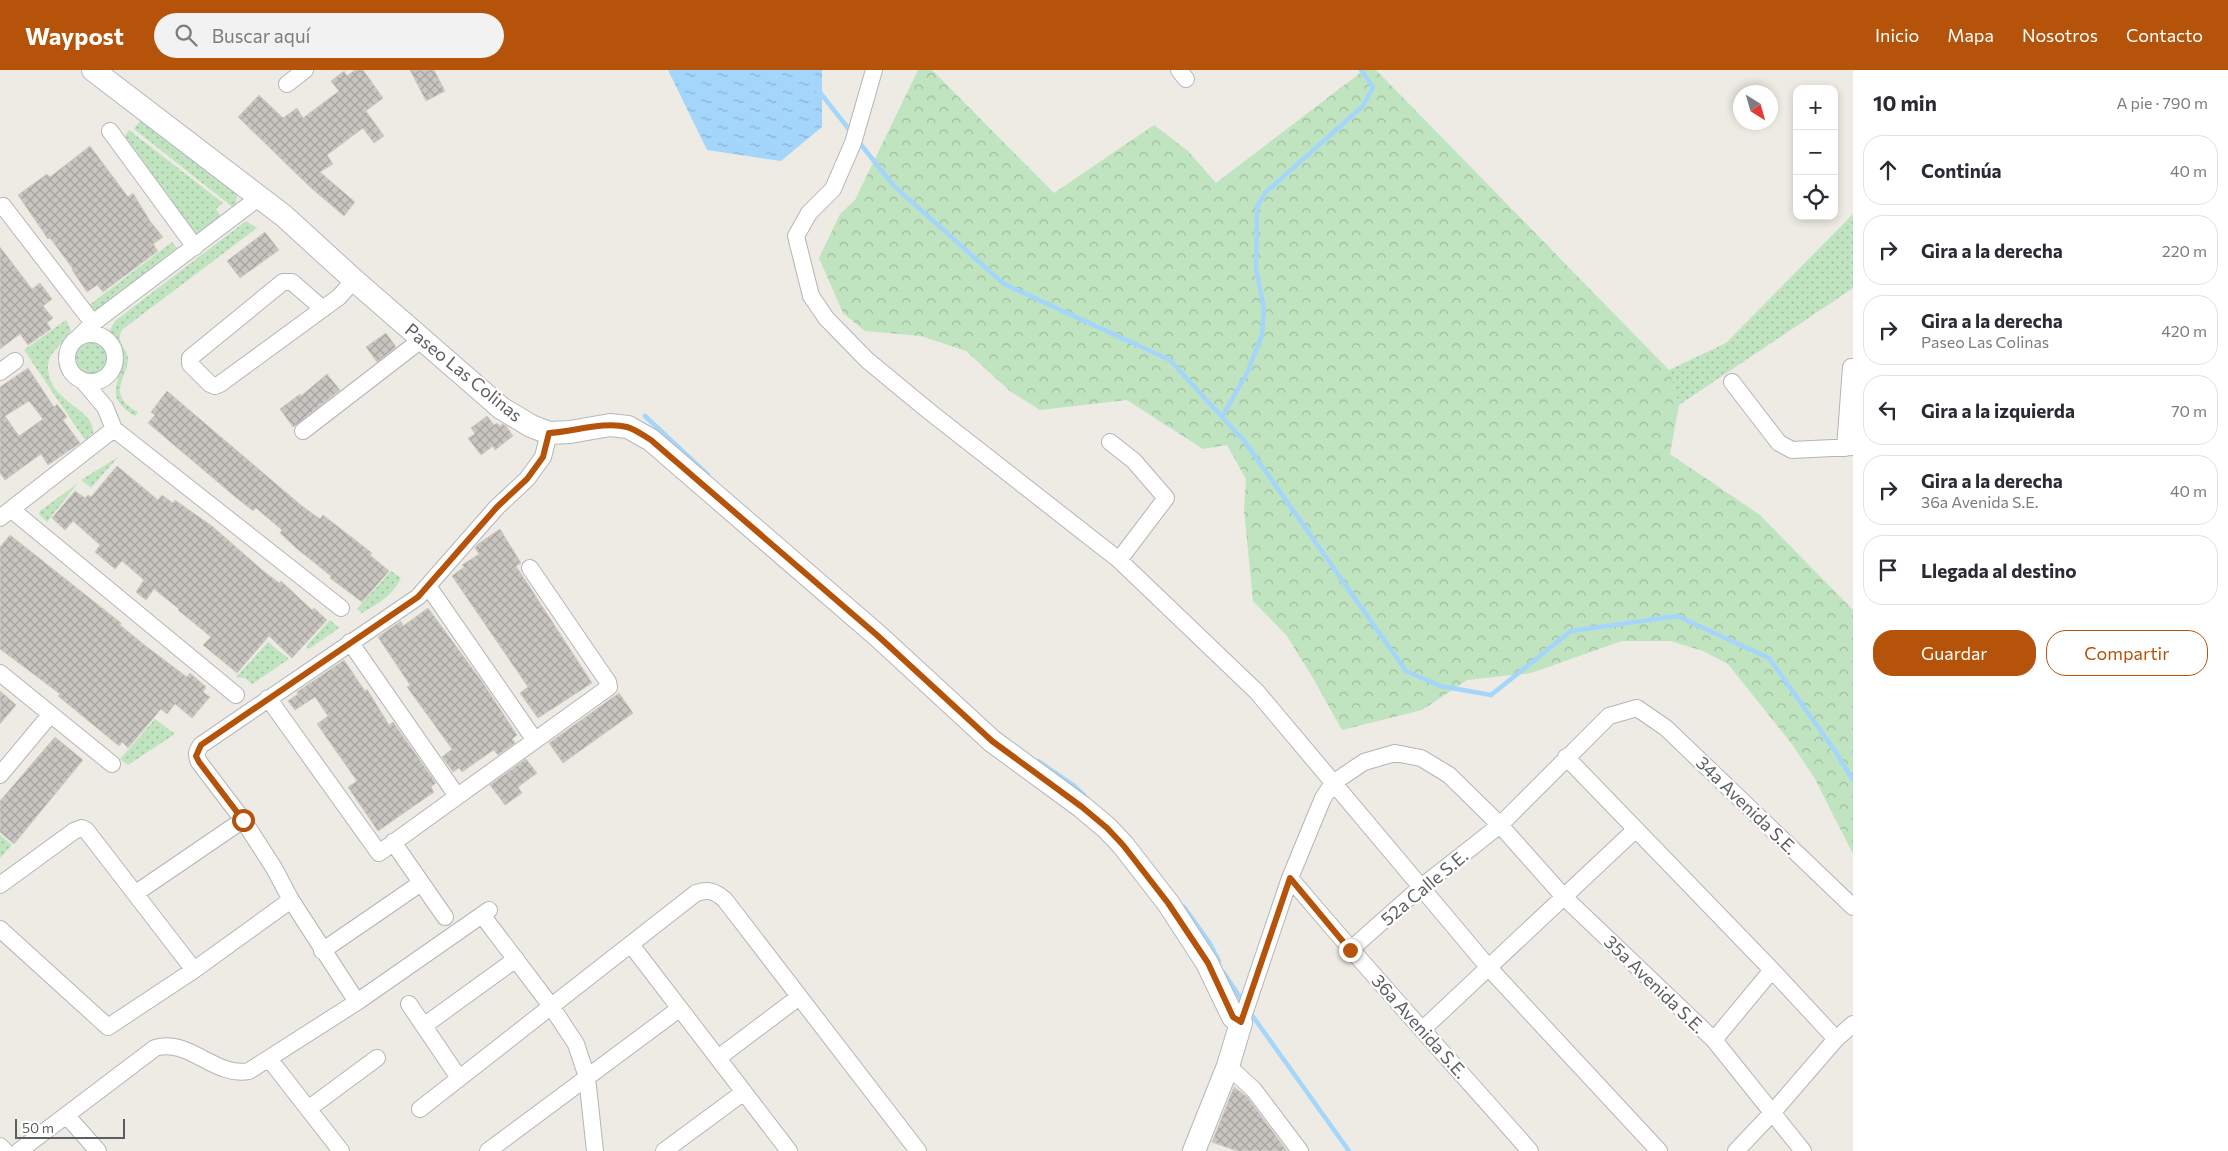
<!DOCTYPE html>
<html lang="es">
<meta charset="utf-8">
<style>
body{margin:0;font-family:Commissioner,sans-serif;background:#f2f2f3;color:#2b2b33}
.controls{position:absolute;right:15px;top:15px;display:grid;overflow:hidden;border-radius:10px;box-shadow:0 2px 8px #0003}
.controls button{width:45px;height:45px;display:grid;place-items:center;padding:0;border:0;border-bottom:1px solid #e1e1e2;background:#fff;color:#2b2b33;font:25px sans-serif}
.compass{position:absolute;left:1733px;top:15px;width:45px;height:45px;border-radius:50%;background:#fff;box-shadow:0 2px 8px #0003;rotate:143deg}
.scale{position:absolute;left:15px;bottom:12px;width:110px;box-sizing:border-box;padding-left:5px;border:2px solid #5b5f63;border-top:0;font-size:14px;line-height:18px;white-space:nowrap;color:#5b5f63;-webkit-text-stroke:4px #fff;paint-order:stroke}
.stop{position:absolute;width:15px;height:15px;margin:-11px;border:4px solid #b45309;border-radius:50%;background:#fff}
.stop.end{background:#b45309;border-color:#fff;box-shadow:0 1px 5px #0008}
.list{margin:0;padding:0;list-style:none}
h2{display:flex;justify-content:space-between;align-items:center;height:65px;margin:0;padding:0 20px;font-size:21px}
h2 small{font-size:16px;font-weight:400;color:#7c7c81}
.list li{display:grid;grid-template-columns:32px 1fr auto;gap:15px;align-items:center;box-sizing:border-box;height:70px;margin:0 10px 10px;padding:0 10px;border:1px solid #e1e1e2;border-radius:20px}
.list b{display:block;font-size:19px;white-space:nowrap}
.list p{margin:0;font-size:16px;white-space:nowrap;color:#7c7c81}
.list em{font-size:16px;font-style:normal;color:#7c7c81}
.actions{display:flex;gap:10px;padding:15px 20px}
.actions a{flex:1;padding:11px 0;border:1px solid #b45309;border-radius:20px;text-align:center;font-size:18px;color:#b45309}
.actions .main{background:#b45309;color:#fff}
.icon{flex:none;width:28px;height:28px;fill:none;stroke:currentColor;stroke-width:2;stroke-linecap:round;stroke-linejoin:round}
.map{position:relative;flex:none;width:1853px;height:1081px;overflow:hidden}
header{display:flex;align-items:center;gap:30px;box-sizing:border-box;height:70px;padding:0 25px;background:#b45309;color:#fff}
header strong{font-size:24px}
nav{display:flex;gap:28px;margin-inline-start:auto;font-size:18px}
.search{width:350px;height:45px;background:#f2f2f3;display:flex;align-items:center;gap:12px;box-sizing:border-box;padding:0 18px;border-radius:28px;color:#7c7c81;font-size:19px}
main{display:flex}
aside{flex:1;background:#fff}
.map>svg:first-child{display:block}
.grass{fill:url(#grass-dots)}
.forest{fill:url(#forest-crowns)}
.water{fill:url(#water-ripples)}
.lines{fill:none;stroke-linecap:round;stroke-linejoin:round}
.stream{stroke:#a4d6fc;stroke-width:4.5}
.building{fill:url(#building-cross-hatch);stroke:#d2ccc1;fill-rule:evenodd}
.street-casing{stroke:#b3b5ba;stroke-width:18}
.secondary-casing{stroke:#b4b7bd;stroke-width:24}
.street{stroke:#fff;stroke-width:16}
.secondary{stroke:#fff;stroke-width:22}
.route{stroke:#b45309;stroke-width:6}
.labels{text-anchor:middle;dominant-baseline:central;stroke-width:4.5;stroke-linejoin:round;paint-order:stroke}
.street-label{font-size:18px;fill:#5b5f63;stroke:#fff}
</style>
<header>
<strong>Waypost</strong>
<div class="search"><svg class="icon" aria-label="search" viewBox="0 0 24 24"><circle cx="10" cy="10" r="6"/><path d="M15 15l6 6"/></svg>Buscar aquí</div>
<nav><a>Inicio</a><a>Mapa</a><a>Nosotros</a><a>Contacto</a></nav>
</header>
<main>
<div class="map">
<svg width="1853" height="1081" viewBox="0 0 1853 1081">
<defs>
<pattern id="grass-dots" width="8" height="8" patternUnits="userSpaceOnUse" patternTransform="scale(1.25)"><rect width="8" height="8" fill="#c0e4c0"/><path d="M2 2h.1M6 6h.1" fill="none" stroke="#9fbca0" stroke-width="1.8" stroke-linecap="round"/></pattern>
<pattern id="forest-crowns" width="20" height="18" patternUnits="userSpaceOnUse" patternTransform="scale(1.25)"><rect width="20" height="18" fill="#c0e4c0"/><path d="M2 6a3 3 0 1 1 6 0M12 15a3 3 0 1 1 6 0" fill="none" stroke="#9fbca0"/></pattern>
<pattern id="water-ripples" width="26" height="14" patternUnits="userSpaceOnUse" patternTransform="scale(1.25)"><rect width="26" height="14" fill="#a4d6fc"/><path d="M2 4q2-2 4 0t4 0M15 11q2-2 4 0t4 0" fill="none" stroke="#89b1d0"/></pattern>
<pattern id="building-cross-hatch" width="8" height="8" patternUnits="userSpaceOnUse" patternTransform="scale(1.25)"><rect width="8" height="8" fill="#c8c5c0"/><path d="M0 0l8 8M0 8l8-8" fill="none" stroke="#a5a3a0"/></pattern>
</defs>
<rect width="100%" height="100%" fill="#edebe3"/>
<path class="grass" d="M 140,51 L 234,120 L 237,126 L 235,139 L 134,59 Z
M 129,60 L 223,133 L 216,139 L 222,148 L 198,167 L 125,66 Z
M 1853,144 L 1853,218 L 1679,335 L 1669,300 L 1726,273 Z
M 246,151 L 257,158 L 123,259 C 113,272 129,278 128,291 C 127,303 117,314 121,326 C 124,334 131,338 138,342 L 135,346 C 101,325 122,312 123,285 L 109,266 L 109,262 L 115,251 Z
M 172,172 L 177,178 L 93,243 L 88,236 Z
M 66,250 L 71,260 C 66,272 49,281 48,295 C 46,332 96,338 93,363 L 85,370 L 24,280 Z
M74 288a17 17 0 1 1 34 0a17 17 0 1 1-34 0Z
M 118,387 L 91,418 L 81,410 Z
M 78,413 L 47,452 L 39,444 L 40,441 Z
M 391,501 L 401,508 C 393,525 378,534 362,543 L 357,539 Z
M 330,550 L 339,558 L 309,579 L 306,576 Z
M 268,572 L 289,589 L 252,614 L 245,608 L 236,607 Z
M 155,649 L 175,664 L 128,695 L 120,689 Z
M 0,765 L 12,775 L 0,788 Z"/>
<path class="forest" d="M 918,0 L 932,0 L 1054,123 L 1154,55 L 1188,81 L 1216,113 L 1364,0 L 1376,0 L 1669,300 L 1679,335 L 1670,384 L 1760,445 L 1853,540 L 1853,784 L 1814,707 L 1791,673 L 1728,594 L 1703,581 L 1671,571 L 1622,571 L 1531,603 L 1467,610 L 1422,640 L 1342,660 L 1313,608 L 1287,566 L 1253,531 L 1244,440 L 1246,409 L 1227,375 L 1203,379 L 1127,330 L 1040,340 L 1011,322 L 966,281 L 921,266 L 865,261 L 843,243 L 819,188 L 840,144 L 855,130 Z"/>
<path class="water" d="M 668,0 L 822,0 L 822,57 L 781,91 L 707,80 Z"/>
<g class="lines">
<path class="stream" d="M 818,20 L 852,63
M 858,71 L 893,115 L 1004,214 L 1170,290 L 1245,372 L 1406,601 L 1440,616 L 1491,625 L 1571,561 L 1677,546 L 1769,588 L 1835,681 L 1853,710
M 645,346 L 708,405
M 1222,347 L 1247,303 L 1262,265 L 1264,239 L 1256,199 L 1257,137 L 1265,123 L 1363,36 L 1373,17 L 1361,0
M 1038,691 L 1073,715 L 1084,725
M 1184,837 L 1209,872 L 1219,891
M 1224,903 L 1243,932
M 1249,941 L 1349,1081"/>
</g>
<path class="building" d="M 355,0 L 363,0 L 383,28 L 366,41 L 384,66 L 374,73 L 363,58 L 327,85 L 333,94 L 320,102 L 355,132 L 344,146 L 310,117 L 238,47 L 259,25 L 283,48 L 297,38 L 303,48 L 339,21 L 331,11 L 344,1 L 347,6 Z
M 410,0 L 434,0 L 445,21 L 426,31 Z
M 90,76 L 128,127 L 133,123 L 150,151 L 163,167 L 153,174 L 158,181 L 103,222 L 97,215 L 87,222 L 72,200 L 73,199 L 50,168 L 48,169 L 18,125 L 47,104 L 50,107 Z
M 265,162 L 279,180 L 240,208 L 227,191 Z
M 0,177 L 32,219 L 40,213 L 52,229 L 43,236 L 53,248 L 47,253 L 51,259 L 28,275 L 20,264 L 0,279 Z
M 386,263 L 396,277 L 377,292 L 366,277 Z
M 28,298 L 54,337 L 57,334 L 67,347 L 63,350 L 80,373 L 48,395 L 41,384 L 5,410 L 0,403 L 0,317 ZM 29,331 L 43,349 L 19,366 L 5,346 Z
M 327,304 L 340,320 L 293,357 L 280,339 L 300,324 L 301,326 Z
M 167,321 L 302,436 L 320,449 L 323,445 L 372,483 L 370,485 L 389,501 L 362,532 L 330,508 L 331,506 L 296,478 L 280,463 L 282,460 L 256,438 L 253,441 L 233,425 L 148,353 L 155,345 L 151,342 Z
M 487,346 L 494,355 L 497,353 L 500,356 L 502,354 L 506,356 L 513,366 L 495,380 L 493,376 L 481,385 L 468,368 L 475,364 L 471,358 Z
M 117,396 L 158,430 L 162,425 L 173,433 L 175,430 L 212,456 L 261,499 L 279,513 L 281,511 L 312,540 L 314,538 L 327,550 L 292,588 L 269,566 L 237,603 L 203,575 L 211,567 L 178,540 L 179,539 L 154,519 L 146,530 L 136,522 L 144,510 L 122,491 L 115,499 L 95,482 L 100,475 L 73,451 L 65,460 L 52,448 L 75,421 L 85,428 L 88,425 L 91,427 Z
M 500,459 L 521,493 L 516,496 L 592,613 L 538,648 L 520,623 L 528,617 L 452,506 L 464,497 L 462,495 L 479,484 L 475,478 L 478,474 Z
M 10,465 L 121,553 L 120,555 L 147,577 L 187,607 L 190,603 L 206,617 L 203,622 L 210,627 L 192,648 L 175,634 L 167,644 L 161,639 L 128,678 L 122,672 L 119,676 L 58,626 L 60,624 L 0,579 L 0,477 Z
M 428,538 L 483,613 L 517,665 L 512,669 L 515,673 L 498,685 L 494,680 L 492,681 L 462,702 L 459,698 L 453,702 L 442,687 L 452,679 L 407,617 L 410,615 L 378,567 L 401,551 L 403,556 Z
M 344,590 L 365,621 L 367,619 L 389,655 L 393,652 L 436,713 L 431,717 L 434,722 L 378,761 L 348,717 L 357,711 L 317,654 L 328,646 L 315,627 L 295,640 L 288,631 L 298,624 L 297,622 Z
M 0,621 L 16,635 L 0,654 Z
M 619,623 L 633,643 L 563,693 L 549,673 Z
M 55,667 L 83,690 L 14,774 L 0,762 L 0,731 Z
M 526,689 L 537,703 L 518,717 L 522,723 L 505,735 L 490,715 Z
M 1234,1017 L 1247,1027 L 1287,1081 L 1237,1081 L 1212,1072 Z"/>
<g class="lines">
<g class="street-casing">
<path id="street" d="M 874,0 L 853,73 L 833,119 L 809,143 L 796,166 L 811,226 L 826,248 L 867,290 L 930,342 L 1119,490 L 1257,622 L 1489,898 L 1659,1081
M 1179,0 L 1186,9
M 287,14 L 305,0
M 110,61 L 195,177
M 3,136 L 93,253
M 323,239 L 292,212 L 283,212 L 190,288 L 190,294 L 210,314 L 215,316 L 220,314 L 339,227 L 354,210
M67 288a24 24 0 1 1 48 0a24 24 0 1 1-48 0Z
M 78,268 L 93,253 L 261,126
M 0,302 L 15,291
M 83,311 L 105,337 L 114,359 L 341,538
M 1732,312 L 1779,373 L 1792,380 L 1853,377
M 303,361 L 421,270
M 1110,372 L 1134,391 L 1166,428 L 1119,490
M 1845,378 L 1851,297
M 12,440 L 236,625
M 0,448 L 114,359
M 428,516 L 534,669
M 350,572 L 457,726
M 0,603 L 112,694
M 268,628 L 379,783 L 609,617 L 608,612 L 530,498
M 1566,687 L 1772,900 L 1836,969
M 0,705 L 50,645
M 393,772 L 445,847
M 1290,808 C 1368,901 1450,990 1530,1081
M 0,815 L 74,761 L 82,758 L 86,760 L 194,900
M 136,823 L 243,750
M 482,845 L 551,936 L 576,974 L 587,1007 L 595,1081
M 0,859 L 108,957 L 194,900 L 291,830
M 632,876 L 789,1081
M 1350,880 L 1420,818 L 1500,755 L 1609,646 L 1637,638 L 1666,658 L 1853,837
M 322,881 L 421,813
M 357,932 L 291,830 L 274,798 L 243,750 L 199,692 C 196,685 196,682 201,675 L 418,527 L 497,437 L 527,409 L 543,387 L 549,363
M 409,934 L 459,1008
M 1241,953 L 1290,808 L 1323,728 L 1333,713 L 1364,692 L 1395,683 L 1421,688 L 1449,705 L 1500,755 L 1564,827 L 1714,970 L 1803,1081
M 425,955 L 516,889
M 1423,959 L 1635,760
M 1714,970 L 1772,900
M 718,988 L 799,927
M 270,990 L 341,1081
M 1228,996 L 1254,1020 L 1300,1081
M 308,1039 L 377,988
M 420,1039 L 696,823 C 709,819 715,821 725,830 L 918,1081
M 67,1046 L 98,1081
M 0,1076 L 5,1081
M 19,1081 L 155,978 C 188,967 215,1008 249,1001 L 357,932 L 489,840
M 488,1081 L 679,939
M 664,1081 L 744,1022
M 1736,1081 L 1773,1042 L 1836,969 L 1853,954"/>
</g>
<g class="secondary-casing">
<path id="secondary" d="M 93,0 L 284,146 L 354,210 L 501,338 L 531,356 L 549,363 L 570,362 L 610,355 L 628,357 L 651,370 L 878,566 L 992,671 L 1082,737 L 1107,758 L 1123,775 L 1168,833 L 1207,893 L 1233,947 L 1241,953 L 1228,996 L 1194,1081"/>
</g>
<use href="#street" class="street"/>
<use href="#secondary" class="secondary"/>
</g>
<g class="lines">
<path class="route" d="M 243,750 L 199,692 L 196,686 L 201,675 L 418,527 L 497,437 L 527,409 L 543,387 L 549,363 C 573,362 604,351 627,357 C 635,359 644,366 651,370 L 878,566 L 992,671 L 1082,737 L 1107,758 L 1123,775 L 1168,833 L 1208,893 L 1233,947 L 1241,952 L 1290,808 L 1350,880"/>
</g>
<g class="labels">
<g class="street-label">
<text transform="translate(464 302) rotate(39)">Paseo Las Colinas</text>
<text transform="translate(1747 735) rotate(44)">34a Avenida S.E.</text>
<text transform="translate(1424 817) rotate(-40)">52a Calle S.E.</text>
<text transform="translate(1655 914) rotate(44)">35a Avenida S.E.</text>
<text transform="translate(1420 956) rotate(48)">36a Avenida S.E.</text>
</g>
</g>
</svg>
<div class="controls">
<button>+</button>
<button>−</button>
<button><svg class="icon" aria-label="locate" viewBox="0 0 24 24"><circle cx="12" cy="12" r="6"/><path d="M12 2v4M12 18v4M2 12h4M18 12h4"/></svg></button>
</div>
<svg class="compass" viewBox="-18 -18 36 36"><path d="M0-13l5 13h-10z" fill="#e53935"/><path d="M0 13l5-13h-10z" fill="#7c7c81"/></svg>
<div class="scale">50 m</div>
<div class="stop" style="left:243px;top:750px"></div>
<div class="stop end" style="left:1350px;top:880px"></div>
</div>
<aside>
<h2>10 min<small>A pie · 790 m</small></h2>
<ul class="list">
<li><svg class="icon" aria-label="ahead" viewBox="0 0 24 24"><path d="M12 20V5M6 11l6-6 6 6"/></svg><div><b>Continúa</b></div><em>40 m</em></li>
<li><svg class="icon" aria-label="right" viewBox="0 0 24 24"><path d="M7 20v-9h11M14 6l5 5-5 5"/></svg><div><b>Gira a la derecha</b></div><em>220 m</em></li>
<li><svg class="icon" aria-label="right" viewBox="0 0 24 24"><path d="M7 20v-9h11M14 6l5 5-5 5"/></svg><div><b>Gira a la derecha</b><p>Paseo Las Colinas</p></div><em>420 m</em></li>
<li><svg class="icon" aria-label="left" viewBox="0 0 24 24"><path d="M17 20v-9H6M10 6l-5 5 5 5"/></svg><div><b>Gira a la izquierda</b></div><em>70 m</em></li>
<li><svg class="icon" aria-label="right" viewBox="0 0 24 24"><path d="M7 20v-9h11M14 6l5 5-5 5"/></svg><div><b>Gira a la derecha</b><p>36a Avenida S.E.</p></div><em>40 m</em></li>
<li><svg class="icon" aria-label="arrive" viewBox="0 0 24 24"><path d="M6 21V4h12l-3 4 3 4H6"/></svg><div><b>Llegada al destino</b></div></li>
</ul>
<div class="actions"><a class="main">Guardar</a><a>Compartir</a></div>
</aside>
</main>
